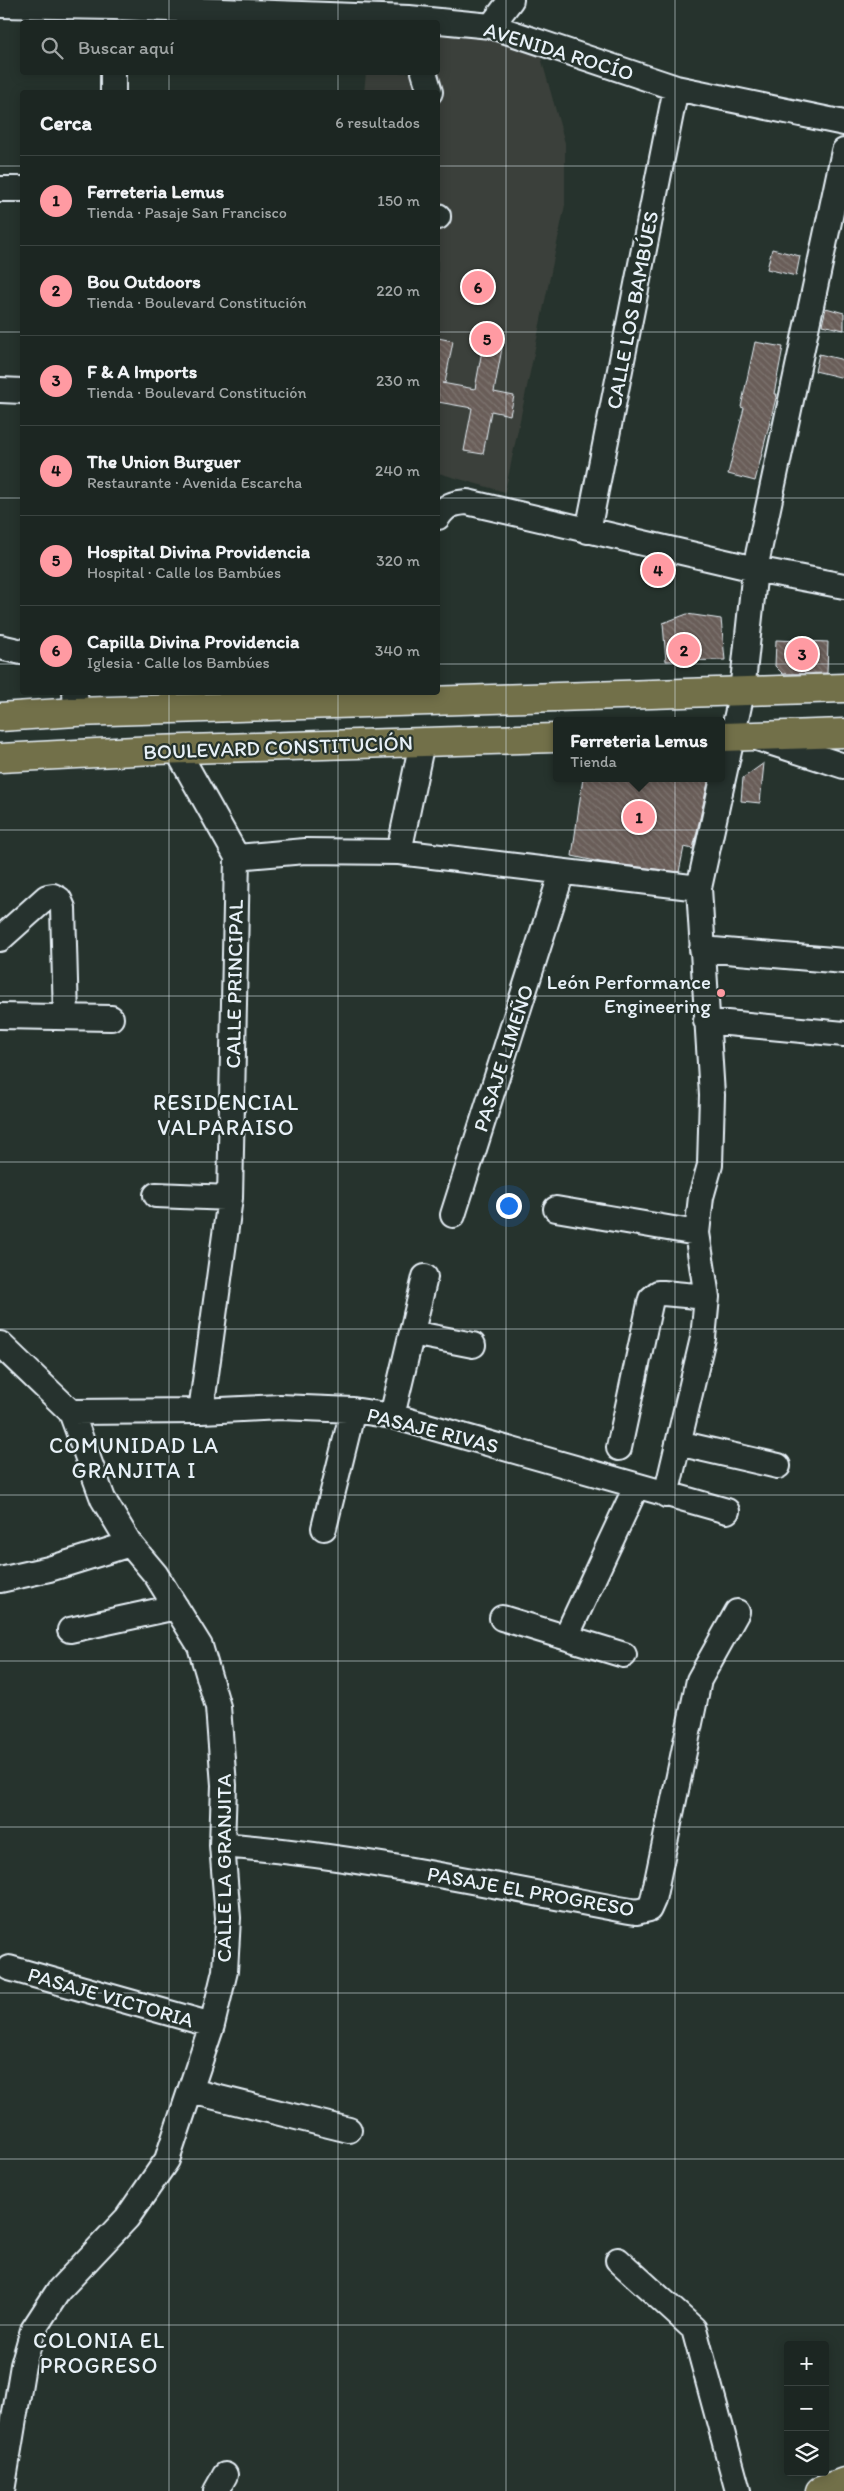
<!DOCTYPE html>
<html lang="es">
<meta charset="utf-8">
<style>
body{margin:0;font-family:Itim,sans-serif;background:#29322f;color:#f1f3f6}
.controls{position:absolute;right:15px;bottom:15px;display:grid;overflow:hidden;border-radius:5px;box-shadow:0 2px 12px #0003}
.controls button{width:45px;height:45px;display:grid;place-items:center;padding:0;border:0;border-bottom:1px solid #3a4340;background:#1c2622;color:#f1f3f6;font:25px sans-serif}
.you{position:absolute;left:508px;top:1205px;width:18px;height:18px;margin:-12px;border:4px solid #fff;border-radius:50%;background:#1a73e8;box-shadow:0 0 0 8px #1a73e833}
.badge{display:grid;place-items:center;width:32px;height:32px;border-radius:50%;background:#ff9aa2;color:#111;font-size:16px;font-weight:700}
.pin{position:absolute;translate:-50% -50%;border:2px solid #fff;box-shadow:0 1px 5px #0006}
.popup{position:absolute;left:553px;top:717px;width:172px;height:65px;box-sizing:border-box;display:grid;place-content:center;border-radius:5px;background:#1c2622;filter:drop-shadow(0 1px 4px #0005);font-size:16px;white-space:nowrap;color:#a0a5a5}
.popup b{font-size:19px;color:#f1f3f6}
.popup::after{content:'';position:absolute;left:50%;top:100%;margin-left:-10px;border:10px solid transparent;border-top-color:#1c2622}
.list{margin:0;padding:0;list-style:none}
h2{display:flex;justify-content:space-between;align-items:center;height:65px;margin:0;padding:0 20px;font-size:21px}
h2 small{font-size:16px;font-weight:400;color:#a0a5a5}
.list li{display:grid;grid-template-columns:32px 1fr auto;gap:15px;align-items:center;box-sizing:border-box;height:90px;padding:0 20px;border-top:1px solid #3a4340}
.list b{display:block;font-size:19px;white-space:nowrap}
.list p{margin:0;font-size:16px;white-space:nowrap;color:#a0a5a5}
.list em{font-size:16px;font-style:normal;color:#a0a5a5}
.icon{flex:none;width:28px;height:28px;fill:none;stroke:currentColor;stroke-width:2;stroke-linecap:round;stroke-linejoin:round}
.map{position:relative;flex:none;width:844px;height:2491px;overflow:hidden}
.search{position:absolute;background:#1c2622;box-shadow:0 2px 12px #0003;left:20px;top:20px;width:420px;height:55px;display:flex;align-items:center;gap:12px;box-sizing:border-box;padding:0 18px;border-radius:5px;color:#a0a5a5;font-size:19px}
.panel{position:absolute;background:#1c2622;box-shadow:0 2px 12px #0003;left:20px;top:90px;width:420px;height:605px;border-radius:5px}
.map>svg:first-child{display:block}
.built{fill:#3a403a}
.building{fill:url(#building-back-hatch);stroke:#e8f1f8}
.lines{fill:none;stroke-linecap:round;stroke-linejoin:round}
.minor-casing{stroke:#e8f1f8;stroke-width:28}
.major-casing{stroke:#e8f1f8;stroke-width:31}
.highway-casing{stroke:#e8f1f8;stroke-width:31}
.minor{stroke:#26332d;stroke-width:24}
.major{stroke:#726f4a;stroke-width:28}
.highway{stroke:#726f4a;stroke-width:28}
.grid{fill:none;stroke:#e8f1f8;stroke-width:1;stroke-opacity:0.55}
.poi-dot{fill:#ff9aa2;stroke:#26332d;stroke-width:2}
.labels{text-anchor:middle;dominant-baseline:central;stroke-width:4.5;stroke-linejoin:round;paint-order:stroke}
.street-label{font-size:21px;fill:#e8f1f8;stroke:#26332d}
.poi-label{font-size:21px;fill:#e8f1f8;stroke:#26332d;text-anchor:end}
.neighbourhood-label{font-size:22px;letter-spacing:1px;fill:#e8f1f8;stroke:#26332d}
</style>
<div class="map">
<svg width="844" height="2491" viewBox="0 0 844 2491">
<defs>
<pattern id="building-back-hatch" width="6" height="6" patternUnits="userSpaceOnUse" patternTransform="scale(1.25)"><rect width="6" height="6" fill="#695d58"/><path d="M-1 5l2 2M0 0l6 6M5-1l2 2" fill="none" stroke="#7e7571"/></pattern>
</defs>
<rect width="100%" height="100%" fill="#26332d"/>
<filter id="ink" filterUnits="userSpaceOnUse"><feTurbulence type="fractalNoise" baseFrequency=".02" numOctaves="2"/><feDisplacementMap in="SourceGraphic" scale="10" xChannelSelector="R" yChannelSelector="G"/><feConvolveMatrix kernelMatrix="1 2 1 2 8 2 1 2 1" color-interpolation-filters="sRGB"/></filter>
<g filter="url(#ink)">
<path class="built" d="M 438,30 L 489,34 L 540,54 L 565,143 L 565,205 L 505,492 L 438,473 L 438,92 L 364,92 L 366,73 L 438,72 Z"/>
<path class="building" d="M 772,249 L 800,256 L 796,276 L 767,269 Z
M 826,308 L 844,313 L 844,330 L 822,325 Z
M 438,338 L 453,341 L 445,383 L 442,383 L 475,389 L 483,345 L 502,348 L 494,392 L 514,396 L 510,415 L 491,411 L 483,454 L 464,451 L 472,408 L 438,402 Z
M 755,342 L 783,347 L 774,394 L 777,394 L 755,481 L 728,474 L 744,408 L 741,407 Z
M 819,354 L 844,360 L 844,378 L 815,371 Z
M 687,614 L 721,619 L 725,660 L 666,661 L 663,623 Z
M 776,640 L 828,642 L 827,673 L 783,674 L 775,666 Z
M 764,763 L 760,803 L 741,801 L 743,778 Z
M 583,778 L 709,778 L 693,849 L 684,847 L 679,872 L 600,862 L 572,856 Z"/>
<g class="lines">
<g class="minor-casing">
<path id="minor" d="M 0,5 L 114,7 L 409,18 L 491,26 L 676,88 L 844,123
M 491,26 L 511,0
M 424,72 L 430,92
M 113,92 L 113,72
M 0,189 L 22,189
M 438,216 L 438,217
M 0,390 L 22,391
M 438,517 C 446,505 453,503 467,502 L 755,569 L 844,586
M 588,531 L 676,88
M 0,647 L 22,652
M 75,692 L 76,712
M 757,738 L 844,766
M 177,750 L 237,857 L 230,1198 L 201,1411
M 399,852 L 422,742
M 237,857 L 305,851 L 399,852 L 699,888
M 0,939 L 47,897 L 53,896 L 59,899 L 63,908 L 66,1017
M 702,949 L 844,961
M 0,1016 L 111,1018
M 706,1021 L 844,1034
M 156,1195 L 230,1198
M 556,1209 L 697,1233
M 453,1215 L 562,872
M 412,1333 L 473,1345
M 0,1344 L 71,1412 L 103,1499 L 130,1544 L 156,1575 L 200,1646 L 218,1707 L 224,1785 L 222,1845 L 228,1918 L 225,1971 L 212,2025 L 167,2160 L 127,2218 L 59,2290 L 33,2330 L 23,2365 L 2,2491
M 71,1412 L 201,1411 L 280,1407 L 353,1410 L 392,1416 L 727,1511
M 392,1416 L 425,1277
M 678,1443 L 778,1466
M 619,1448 L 651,1299 L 658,1293 L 663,1293 L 707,1297
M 666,1495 L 703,1338 L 707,1297 L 697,1233 L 701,1197 L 710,1165 L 712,1095 L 699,888 L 742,692 L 755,569 L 844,151
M 324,1528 L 353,1410
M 0,1580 L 49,1569 L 130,1544
M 502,1618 L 624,1655
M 70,1630 L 176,1607
M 566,1637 L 636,1487
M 222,1845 C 361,1856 499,1887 636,1912 L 649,1909 L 653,1900 L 699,1680 L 737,1612
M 9,1968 L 212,2025
M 191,2091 L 349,2130
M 618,2260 L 694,2329 L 738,2491
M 216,2491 L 225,2475"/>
</g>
<g class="major-casing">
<path id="major" d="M 820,2491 L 844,2482"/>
</g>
<g class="highway-casing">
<path id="highway" d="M 0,717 L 76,712 L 844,688
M 722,737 L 844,733
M 0,758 L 154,750 L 556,738"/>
</g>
<use href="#minor" class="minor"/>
<use href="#major" class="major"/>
<use href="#highway" class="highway"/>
</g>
</g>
<path class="grid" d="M 169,0 L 169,22M 338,0 L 338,22M 506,0 L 506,2491M 675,0 L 675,2491M 169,72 L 169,92M 338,72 L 338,92M 0,166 L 22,166M 438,166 L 844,166M 0,332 L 22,332M 438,332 L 844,332M 0,498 L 22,498M 438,498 L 844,498M 0,664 L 22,664M 438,664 L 844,664M 169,692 L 169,2491M 338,692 L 338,2491M 0,830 L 844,830M 0,996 L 844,996M 0,1162 L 844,1162M 0,1329 L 844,1329M 0,1495 L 844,1495M 0,1661 L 844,1661M 0,1827 L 844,1827M 0,1993 L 844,1993M 0,2159 L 844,2159M 0,2325 L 844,2325"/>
<circle class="poi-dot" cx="721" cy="993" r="5"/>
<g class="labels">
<g class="street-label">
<text transform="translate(559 51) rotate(17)">AVENIDA ROCÍO</text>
<text transform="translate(632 310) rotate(-79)">CALLE LOS BAMBÚES</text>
<text transform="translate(278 747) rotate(-2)">BOULEVARD CONSTITUCIÓN</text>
<text transform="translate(234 984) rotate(-89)">CALLE PRINCIPAL</text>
<text transform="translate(503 1058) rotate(-72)">PASAJE LIMEÑO</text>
<text transform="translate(433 1430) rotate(14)">PASAJE RIVAS</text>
<text transform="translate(223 1868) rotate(-90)">CALLE LA GRANJITA</text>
<text transform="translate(531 1891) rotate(10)">PASAJE EL PROGRESO</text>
<text transform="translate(111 1997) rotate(16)">PASAJE VICTORIA</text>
</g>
<g class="poi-label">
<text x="711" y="981">León Performance<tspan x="711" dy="24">Engineering</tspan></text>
</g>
<g class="neighbourhood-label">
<text x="226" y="1102">RESIDENCIAL<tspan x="226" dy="25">VALPARAISO</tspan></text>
<text x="134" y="1445">COMUNIDAD LA<tspan x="134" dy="25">GRANJITA I</tspan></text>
<text x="99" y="2340">COLONIA EL<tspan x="99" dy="25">PROGRESO</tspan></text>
</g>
</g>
</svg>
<div class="controls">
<button>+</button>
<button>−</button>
<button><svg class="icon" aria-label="layers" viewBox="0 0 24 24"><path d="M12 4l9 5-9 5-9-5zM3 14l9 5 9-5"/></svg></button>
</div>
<div class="you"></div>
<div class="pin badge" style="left:639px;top:817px">1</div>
<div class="popup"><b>Ferreteria Lemus</b>Tienda</div>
<div class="pin badge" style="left:684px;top:650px">2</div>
<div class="pin badge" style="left:802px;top:654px">3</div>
<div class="pin badge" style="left:658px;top:570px">4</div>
<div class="pin badge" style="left:487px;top:339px">5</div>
<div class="pin badge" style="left:478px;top:287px">6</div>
<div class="search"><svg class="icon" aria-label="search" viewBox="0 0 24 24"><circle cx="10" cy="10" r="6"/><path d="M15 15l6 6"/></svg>Buscar aquí</div>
<section class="panel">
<h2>Cerca<small>6 resultados</small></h2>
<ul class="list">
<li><span class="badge">1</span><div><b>Ferreteria Lemus</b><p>Tienda · Pasaje San Francisco</p></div><em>150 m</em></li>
<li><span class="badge">2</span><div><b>Bou Outdoors</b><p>Tienda · Boulevard Constitución</p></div><em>220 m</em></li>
<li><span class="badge">3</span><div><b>F &amp; A Imports</b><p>Tienda · Boulevard Constitución</p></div><em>230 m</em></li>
<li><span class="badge">4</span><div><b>The Union Burguer</b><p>Restaurante · Avenida Escarcha</p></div><em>240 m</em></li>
<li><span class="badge">5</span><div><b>Hospital Divina Providencia</b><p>Hospital · Calle los Bambúes</p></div><em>320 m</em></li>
<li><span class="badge">6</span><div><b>Capilla Divina Providencia</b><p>Iglesia · Calle los Bambúes</p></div><em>340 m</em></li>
</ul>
</section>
</div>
